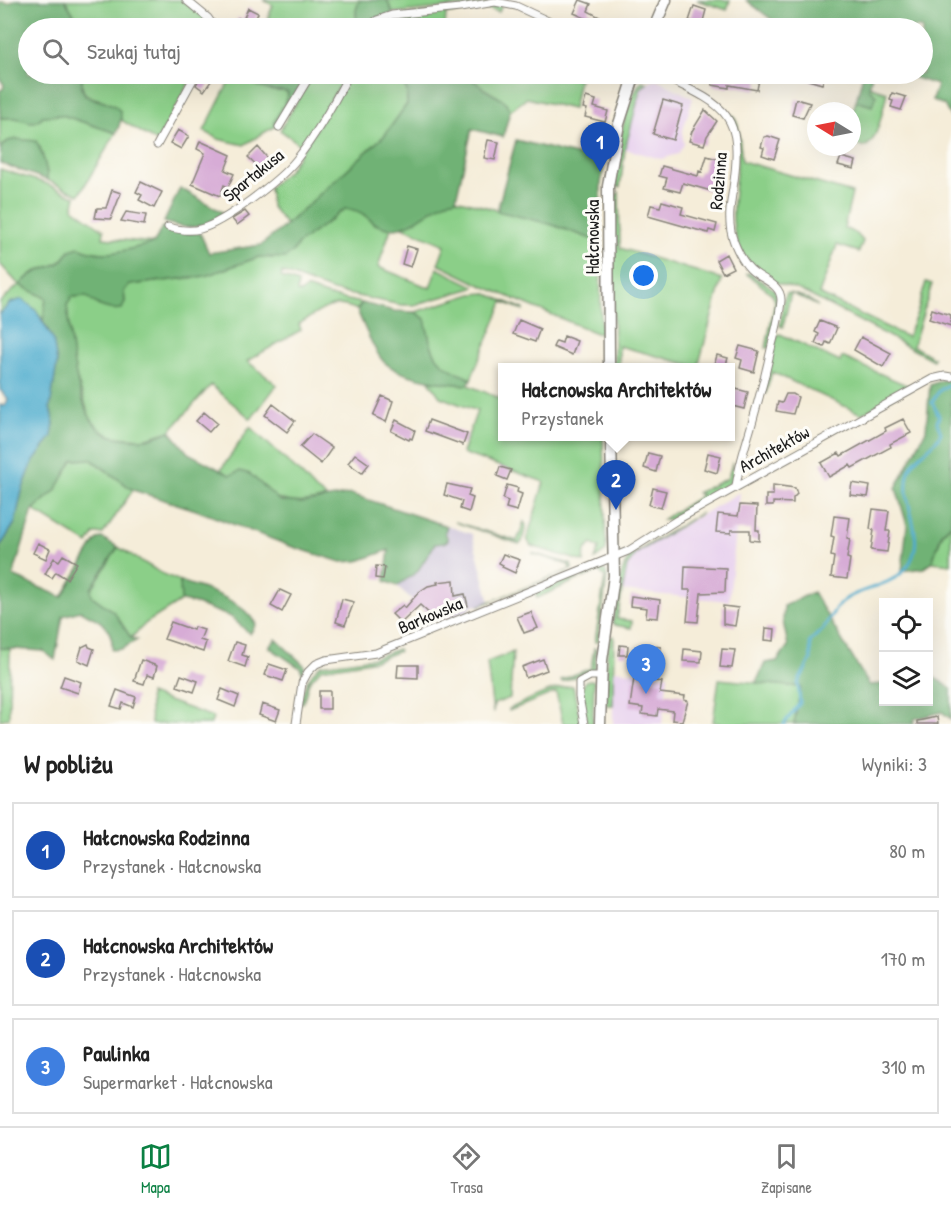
<!DOCTYPE html>
<html lang="pl">
<meta charset="utf-8">
<style>
body{margin:0;font-family:"Patrick Hand",sans-serif;background:#f2f2f2;color:#222}
.controls{position:absolute;right:18px;bottom:18px;display:grid;overflow:hidden;border-radius:0px;box-shadow:0 6px 24px #0002}
.controls button{width:54px;height:54px;display:grid;place-items:center;padding:0;border:0;border-bottom:2px solid #e0e0e0;background:#fff;color:#222;font:30px sans-serif}
.compass{position:absolute;left:807px;top:102px;width:54px;height:54px;border-radius:50%;background:#fff;box-shadow:0 6px 24px #0002;rotate:280deg}
.you{position:absolute;left:644px;top:276px;width:21px;height:21px;margin:-15px;border:4px solid #fff;border-radius:50%;background:#1a73e8;box-shadow:0 0 0 9px #1a73e833}
.badge{display:grid;place-items:center;width:39px;height:39px;border-radius:50%;background:#0b8043;color:#fff;font-size:20px;font-weight:700}
.pin{position:absolute;translate:-50% -50px;filter:drop-shadow(0 2px 3px #0008)}
.pin::after{content:'';position:absolute;top:32px;width:21px;height:18px;background:inherit;clip-path:polygon(0 0,100% 0,50% 100%)}
.popup{position:absolute;left:498px;top:363px;width:237px;height:78px;box-sizing:border-box;display:grid;place-content:center;border-radius:0px;background:#fff;filter:drop-shadow(0 2px 4px #0005);font-size:20px;white-space:nowrap;color:#767676}
.popup b{font-size:22px;color:#222}
.popup::after{content:'';position:absolute;left:50%;top:100%;margin-left:-12px;border:12px solid transparent;border-top-color:#fff}
.list{margin:0;padding:0;list-style:none}
h2{display:flex;justify-content:space-between;align-items:center;height:78px;margin:0;padding:0 24px;font-size:26px}
h2 small{font-size:20px;font-weight:400;color:#767676}
.list li{display:grid;grid-template-columns:39px 1fr auto;gap:18px;align-items:center;box-sizing:border-box;height:96px;margin:0 12px 12px;padding:0 12px;border:2px solid #e0e0e0;border-radius:0px}
.list b{display:block;font-size:22px;white-space:nowrap}
.list p{margin:0;font-size:20px;white-space:nowrap;color:#767676}
.list em{font-size:20px;font-style:normal;color:#767676}
.icon{flex:none;width:33px;height:33px;fill:none;stroke:currentColor;stroke-width:2;stroke-linecap:round;stroke-linejoin:round}
.map{position:relative;flex:none;width:951px;height:724px;overflow:hidden}
.search{position:absolute;background:#fff;box-shadow:0 6px 24px #0002;left:18px;right:18px;top:18px;height:66px;display:flex;align-items:center;gap:15px;box-sizing:border-box;padding:0 21px;border-radius:33px;color:#767676;font-size:22px}
.sheet{height:402px;background:#fff}
nav{display:flex;justify-content:space-around;align-items:center;box-sizing:border-box;height:84px;border-top:2px solid #e0e0e0;background:#fff;font-size:16px;color:#767676}
nav a{display:grid;justify-items:center;gap:3px}
nav .on{color:#0b8043}
.map>svg:first-child{display:block}
.built{fill:#e8d2ee}
.industrial{fill:#c9bfd7}
.green{fill:#8bcf88;stroke:#547652;stroke-width:1.5}
.forest{fill:#70b274;stroke:#466748;stroke-width:1.5}
.water{fill:#4eaccd;stroke:#356474;stroke-width:1.5}
.lines{fill:none;stroke-linecap:round;stroke-linejoin:round}
.stream{stroke:#4eaccd;stroke-width:3}
.building{fill:#d7acd6}
.street-casing{stroke:#88847a;stroke-width:9}
.secondary-casing{stroke:#88847a;stroke-width:13}
.street{stroke:#fff;stroke-width:7}
.secondary{stroke:#fff;stroke-width:10}
.labels{text-anchor:middle;dominant-baseline:central;stroke-width:6;stroke-linejoin:round;paint-order:stroke}
.street-label{font-size:18px;fill:#1c1c1c;stroke:#fdfcf7}
</style>
<div class="map">
<svg width="951" height="724" viewBox="0 0 951 724">
<rect width="100%" height="100%" fill="#fdfcf7"/>
<filter id="ink" filterUnits="userSpaceOnUse"><feTurbulence type="fractalNoise" baseFrequency=".0167" numOctaves="2"/><feDisplacementMap in="SourceGraphic" scale="12" xChannelSelector="R" yChannelSelector="G"/><feConvolveMatrix kernelMatrix="1 2 1 2 8 2 1 2 1" color-interpolation-filters="sRGB"/></filter>
<filter id="wash" filterUnits="userSpaceOnUse"><feTurbulence type="fractalNoise" baseFrequency=".008" numOctaves="4" result="noise"/><feDisplacementMap in="SourceGraphic" scale="24" xChannelSelector="R" yChannelSelector="G"/><feGaussianBlur stdDeviation="1.35" result="paint"/><feColorMatrix in="noise" values="0 0 0 0 0 0 0 0 0 0 0 0 0 0 0 0 0 1.4 0 .05"/><feComposite in="paint" operator="in"/></filter>
<g filter="url(#wash)">
<rect width="100%" height="100%" fill="#f5edd9"/>
<path class="built" d="M 656,79 L 693,98 L 682,133 L 684,144 L 678,154 L 661,159 L 625,149 L 641,88 Z
M 740,492 L 729,601 L 622,591 L 627,566 L 637,553 Z
M 613,670 L 668,675 L 662,724 L 613,724 Z"/>
<path class="industrial" d="M 447,526 L 472,534 L 490,602 L 479,606 L 476,605 L 469,608 L 470,611 L 437,622 L 397,586 L 417,572 L 435,544 L 444,543 L 448,536 L 445,532 Z"/>
<path class="green" d="M 65,0 L 182,0 L 207,20 L 212,28 L 82,28 Z
M 263,0 L 360,0 C 354,11 355,18 361,28 L 264,28 L 273,5 Z
M 387,0 L 493,0 L 468,5 L 393,13 Z
M 697,0 L 730,0 L 727,10 Z
M 488,5 L 501,5 L 501,7 L 499,12 L 489,9 L 446,14 L 445,28 L 415,28 L 415,14 Z
M 82,74 L 194,74 L 157,142 L 121,120 L 119,110 C 114,107 107,101 102,100 C 83,96 81,93 82,74 Z
M 233,74 C 252,74 261,97 285,90 L 288,93 C 287,105 275,114 275,126 L 244,145 L 218,139 L 204,131 Z
M 313,74 L 347,74 L 302,146 L 280,130 Z
M 351,74 L 399,74 L 407,91 L 407,104 L 385,135 L 286,225 L 271,206 L 269,187 L 289,170 Z
M 466,74 L 557,74 L 579,79 L 573,109 L 527,98 L 510,111 L 505,101 L 484,89 Z
M 642,81 L 648,83 L 641,88 L 625,149 L 620,187 L 616,186 L 614,184 C 616,156 625,99 642,81 Z
M 868,86 L 887,92 C 884,104 878,141 866,146 C 862,147 856,145 852,144 L 852,115 L 856,101 L 872,105 Z
M 52,114 L 62,115 L 116,133 L 79,195 L 47,180 L 47,172 L 40,147 L 8,141 L 0,148 L 0,117 C 7,120 9,117 16,118 C 24,119 29,121 38,121 L 43,116 Z
M 733,115 L 738,125 L 742,161 L 852,193 L 844,228 L 857,234 L 863,241 L 859,252 L 837,245 L 819,294 L 907,337 L 917,313 L 926,282 L 932,284 L 913,346 L 934,358 L 933,360 C 890,337 847,314 803,292 C 790,285 774,285 761,275 C 744,262 734,242 733,220 C 730,186 747,149 730,117 Z
M 0,169 L 45,183 L 76,197 L 73,208 L 104,230 L 103,238 L 155,243 C 127,249 105,260 79,247 L 70,250 C 59,268 52,264 35,272 C 29,275 25,280 20,285 L 46,298 L 43,321 L 36,310 L 10,303 L 0,314 L 0,302 L 19,285 L 0,264 Z
M 619,192 L 620,248 L 722,279 L 698,367 L 619,346 L 619,367 L 614,366 L 612,199 Z
M 456,199 L 550,224 L 600,242 L 601,334 L 596,333 L 483,286 L 438,264 L 445,245 L 403,227 L 445,201 Z
M 345,209 C 363,210 360,212 372,222 C 377,227 385,227 391,228 L 378,267 L 430,288 L 437,268 L 474,286 L 473,288 L 414,305 L 401,305 L 333,291 L 282,272 L 281,277 L 298,283 L 297,292 L 301,293 L 306,288 L 329,296 L 362,303 L 357,310 C 332,298 321,311 299,324 L 301,330 L 247,361 L 277,385 L 251,419 L 211,385 L 170,431 L 144,439 L 114,437 L 101,431 L 90,418 L 73,367 L 67,305 L 72,297 L 86,296 L 99,306 L 125,302 L 124,291 L 129,285 L 205,276 L 259,257 L 272,258 L 293,252 L 298,244 Z
M 750,273 C 757,280 768,283 774,290 C 783,300 772,335 769,348 L 766,348 L 775,301 L 772,294 L 747,274 Z
M 485,293 L 524,309 L 523,310 L 503,302 L 471,379 C 433,363 433,356 425,319 L 415,312 L 472,294 Z
M 787,293 C 798,294 810,299 818,306 L 791,293 L 783,327 L 780,326 L 784,299 Z
M 780,334 L 840,362 L 842,357 L 911,387 L 861,414 L 772,372 L 766,393 L 764,390 L 777,335 Z
M 429,381 L 468,385 L 502,399 L 502,436 L 603,437 L 606,551 L 595,559 L 599,548 L 592,544 L 585,550 L 584,562 L 531,546 L 527,539 L 544,482 L 462,453 L 477,411 L 440,397 Z
M 250,427 L 302,475 L 316,490 L 326,497 C 284,515 258,485 220,471 Z
M 90,459 L 133,490 L 103,534 L 94,534 L 88,544 L 33,510 L 56,490 L 73,460 Z
M 732,464 C 735,473 734,479 727,485 L 670,520 L 662,520 L 702,495 L 697,493 L 728,478 Z
M 701,513 L 637,553 L 627,566 L 617,619 L 632,621 L 631,628 L 615,625 L 613,622 C 617,600 617,574 630,556 Z
M 455,522 L 517,541 L 524,522 L 526,525 L 522,542 L 519,544 Z
M 951,524 L 951,564 L 932,562 L 943,533 Z
M 118,547 L 161,573 L 180,581 L 181,601 L 146,623 L 131,638 L 114,612 L 92,596 L 91,590 Z
M 532,553 L 571,564 L 572,569 L 479,606 L 570,570 L 569,565 Z
M 598,569 L 605,570 L 607,576 L 598,642 L 595,642 L 605,577 L 599,571 L 583,578 L 583,576 Z
M 573,578 L 579,579 L 537,598 L 535,593 Z
M 614,636 L 613,705 L 606,705 L 607,655 L 610,637 Z
M 0,648 L 10,649 L 9,718 L 0,720 Z
M 594,648 L 596,649 L 595,669 L 562,682 L 561,680 L 591,668 Z
M 398,649 L 399,651 L 377,660 L 321,669 L 309,682 L 303,703 L 300,702 C 304,687 308,675 321,665 L 373,658 Z
M 513,652 L 510,698 L 494,704 L 493,713 L 487,662 Z
M 719,679 L 801,687 L 794,724 L 722,724 L 713,722 Z
M 591,680 L 594,681 L 593,724 L 587,724 L 582,688 L 586,681 Z
M 573,686 L 581,724 L 563,724 L 556,692 L 509,711 L 509,709 C 526,701 554,686 573,686 Z
M 149,694 L 213,717 L 211,724 L 151,724 Z"/>
<path class="forest" d="M 15,0 L 65,0 L 82,28 L 28,28 L 28,74 L 82,74 L 82,89 L 86,96 C 106,105 132,101 116,133 L 62,115 L 43,116 C 31,128 27,119 15,118 C 8,117 7,120 0,117 L 0,90 L 3,89 L 4,85 L 0,79 L 0,2 L 9,3 Z
M 360,0 L 387,0 L 393,13 L 365,28 L 361,28 C 355,18 354,11 360,0 Z
M 746,0 L 951,0 L 951,118 L 944,105 L 932,100 L 937,85 L 903,74 L 922,74 L 922,28 L 783,28 Z
M 415,14 L 415,28 L 370,28 L 385,19 Z
M 239,74 L 308,74 L 277,127 L 274,122 L 287,98 L 288,93 C 283,89 276,92 269,90 C 258,88 248,80 239,74 Z
M 399,74 L 466,74 L 484,89 L 505,101 L 510,111 L 503,137 L 472,129 L 456,199 C 433,203 416,228 392,228 C 369,228 370,210 345,209 L 298,244 L 293,252 L 285,258 L 259,257 L 205,276 L 129,285 L 124,291 L 125,302 L 122,309 C 106,311 98,306 86,296 L 72,297 L 67,305 C 70,336 75,414 103,432 C 112,438 132,440 143,439 C 152,439 162,434 170,431 L 188,453 L 230,475 L 240,471 L 250,474 L 280,501 L 302,503 L 351,494 L 447,526 L 445,532 L 448,540 L 444,543 L 435,544 L 417,572 L 397,586 L 385,581 L 389,550 L 358,561 L 341,562 L 290,546 L 196,510 L 133,490 L 91,459 L 73,460 L 56,490 L 33,510 L 13,576 L 62,597 L 97,539 L 102,538 L 118,547 L 91,589 L 92,596 L 114,612 L 131,638 L 137,640 L 122,649 L 112,650 C 114,627 99,619 80,611 L 63,616 L 55,660 L 43,651 L 0,648 L 0,547 L 15,523 L 22,491 L 32,464 L 51,436 L 54,423 L 50,408 L 57,363 L 53,339 L 43,321 L 46,298 L 20,285 C 24,281 29,275 35,273 C 53,263 58,270 70,250 L 79,247 C 105,260 127,249 154,243 L 162,227 L 182,233 L 200,233 L 209,253 L 261,245 L 286,225 L 385,135 L 407,104 L 407,91 Z
M 863,74 L 872,74 L 869,89 L 876,95 L 872,106 L 856,101 Z
M 16,139 L 36,141 C 41,149 48,170 47,180 L 0,163 L 1,147 L 8,141 Z
M 516,140 L 604,162 L 601,184 L 600,242 L 550,224 L 497,211 Z
M 180,188 L 224,213 C 202,228 190,231 164,222 Z
M 362,303 L 394,311 L 415,312 L 425,319 C 433,356 433,363 471,379 L 468,385 C 444,383 401,379 383,361 C 375,352 362,322 357,310 Z
M 942,380 L 951,380 L 951,524 L 942,533 L 932,562 L 924,568 L 902,571 L 907,525 L 896,488 L 926,430 L 930,385 Z
M 180,581 C 207,590 241,599 256,624 L 250,634 L 231,617 L 196,604 L 181,601 Z
M 813,592 L 869,685 L 883,684 L 884,702 L 928,702 L 930,675 L 951,688 L 951,719 L 942,712 L 914,719 L 914,724 L 794,724 L 801,687 L 756,683 L 765,663 L 777,661 L 788,646 L 783,621 L 784,606 Z
M 276,639 L 305,666 L 303,674 L 300,668 L 269,647 Z"/>
<path class="water" d="M 22,299 L 36,310 L 53,339 L 57,363 L 50,408 L 54,423 L 52,436 L 32,464 L 22,491 L 15,523 L 0,547 L 0,405 L 5,406 L 8,399 L 0,390 L 0,314 L 10,303 Z"/>
<g class="lines">
<path class="stream" d="M 784,724 L 800,703 L 798,683 L 811,659 L 810,642 C 814,636 819,634 823,629 C 831,617 836,604 849,597 C 867,587 893,585 906,568 C 931,538 898,505 909,471 C 915,454 934,449 941,433 L 937,422 L 939,416 L 932,402 L 939,391 L 951,383"/>
</g>
<g id="blocks">
<path class="building" d="M 580,0 L 591,4 L 588,11 L 607,21 L 604,28 L 597,28 L 590,25 L 592,21 L 574,13 Z
M 694,6 L 706,10 L 702,25 L 700,24 L 698,28 L 690,25 L 691,21 L 689,21 Z
M 248,8 L 258,13 L 252,28 L 242,28 L 234,25 L 238,18 L 243,20 Z
M 202,74 L 209,74 L 214,77 L 204,91 L 196,85 Z
M 715,74 L 740,80 L 741,74 L 760,74 L 757,90 L 729,85 L 729,88 L 712,85 Z
M 809,74 L 820,74 L 824,79 L 822,84 L 808,80 Z
M 892,93 L 906,97 L 901,110 L 891,107 L 893,101 L 890,100 Z
M 586,97 L 596,100 L 594,107 L 608,111 L 605,122 L 585,117 L 587,109 L 583,108 Z
M 796,99 L 810,103 L 803,118 L 792,115 Z
M 663,100 L 683,106 L 673,140 L 653,134 Z
M 833,102 L 845,105 L 843,111 L 830,111 Z
M 705,110 L 717,121 L 707,136 L 704,145 L 689,141 L 692,131 Z
M 178,130 L 189,136 L 181,149 L 170,143 Z
M 768,136 L 780,140 L 774,159 L 762,155 L 764,148 L 761,147 L 764,137 Z
M 488,140 L 499,142 L 495,160 L 484,158 Z
M 200,141 L 231,155 L 225,170 L 234,174 L 228,187 L 224,185 L 220,196 L 192,184 L 205,153 L 197,149 Z
M 258,147 L 271,162 L 263,171 L 248,157 Z
M 707,156 L 721,160 L 718,182 L 721,183 L 718,193 L 683,183 L 680,192 L 664,188 L 667,178 L 659,176 L 662,166 L 698,176 L 699,171 L 702,172 Z
M 841,157 L 856,161 L 854,169 L 838,165 Z
M 141,182 L 162,192 L 154,208 L 139,200 L 142,195 L 136,192 Z
M 112,190 L 121,193 L 111,219 L 95,218 L 97,208 L 106,208 Z
M 662,201 L 683,207 L 681,214 L 717,224 L 715,232 L 709,230 L 708,233 L 648,216 L 651,205 L 660,207 Z
M 245,211 L 249,216 L 237,225 L 232,219 Z
M 126,212 L 146,215 L 144,225 L 121,221 Z
M 407,246 L 417,249 L 411,267 L 402,264 Z
M 726,254 L 733,268 L 723,273 L 716,260 Z
M 932,309 L 951,315 L 951,326 L 929,319 Z
M 519,320 L 540,329 L 535,342 L 513,334 Z
M 820,321 L 837,328 L 830,344 L 826,342 L 824,347 L 815,343 L 819,334 L 815,332 Z
M 564,336 L 577,341 L 572,355 L 553,347 L 556,341 L 562,343 Z
M 861,337 L 891,353 L 883,367 L 854,350 Z
M 740,346 L 759,351 L 754,372 L 740,368 L 742,360 L 736,358 Z
M 717,355 L 728,358 L 725,368 L 714,366 Z
M 736,389 L 748,392 L 744,409 L 732,406 Z
M 786,394 L 793,394 L 798,397 L 793,414 L 776,411 L 778,402 L 782,403 Z
M 382,396 L 393,401 L 386,422 L 373,416 Z
M 273,404 L 295,421 L 287,432 L 265,415 Z
M 204,412 L 217,423 L 209,432 L 196,421 Z
M 903,419 L 911,433 L 890,444 L 891,447 L 852,468 L 850,465 L 829,477 L 821,463 L 839,453 L 841,456 L 886,431 L 885,428 Z
M 396,420 L 415,430 L 412,439 L 410,438 L 409,440 L 391,431 Z
M 429,420 L 467,434 L 463,445 L 425,431 Z
M 312,434 L 332,448 L 321,464 L 300,447 Z
M 648,453 L 660,456 L 656,472 L 644,468 Z
M 708,453 L 721,456 L 717,473 L 704,469 Z
M 355,454 L 369,464 L 362,473 L 348,463 Z
M 500,467 L 511,470 L 507,480 L 497,476 Z
M 852,483 L 870,486 L 868,497 L 850,495 Z
M 447,484 L 470,489 L 468,496 L 473,498 L 469,512 L 460,509 L 462,501 L 444,495 Z
M 507,485 L 518,488 L 517,492 L 522,494 L 517,511 L 506,508 L 508,501 L 503,499 Z
M 773,485 L 795,488 L 797,494 L 793,498 L 793,503 L 773,502 L 773,506 L 766,506 L 766,495 L 773,495 Z
M 653,488 L 666,491 L 661,508 L 649,505 Z
M 740,505 L 757,506 L 756,530 L 759,530 L 759,541 L 750,540 L 750,530 L 731,530 L 731,533 L 716,532 L 718,514 L 738,516 Z
M 873,509 L 889,511 L 886,531 L 890,531 L 887,552 L 871,550 L 874,530 L 870,529 Z
M 834,516 L 850,518 L 847,538 L 850,539 L 847,558 L 850,559 L 847,579 L 831,577 L 834,557 L 831,556 L 834,537 L 831,536 Z
M 38,543 L 50,549 L 46,559 L 33,553 Z
M 503,554 L 520,560 L 515,573 L 502,567 L 503,565 L 499,563 Z
M 63,555 L 77,563 L 67,579 L 56,572 L 52,578 L 45,574 L 54,558 L 59,561 Z
M 376,566 L 385,567 L 383,579 L 375,578 Z
M 685,566 L 726,568 L 725,592 L 701,593 L 698,622 L 687,621 L 690,590 L 684,590 Z
M 454,580 L 455,596 L 465,594 L 468,606 L 439,614 L 434,618 L 420,605 L 401,623 L 392,614 L 403,605 L 405,608 L 419,592 L 428,586 L 438,584 L 437,582 Z
M 280,590 L 291,595 L 282,612 L 271,606 Z
M 631,596 L 660,600 L 658,618 L 646,617 L 647,608 L 630,606 Z
M 342,599 L 354,602 L 345,625 L 336,622 Z
M 723,606 L 738,608 L 735,626 L 723,624 Z
M 531,612 L 538,628 L 524,633 L 517,617 Z
M 171,622 L 193,630 L 194,627 L 204,630 L 200,640 L 206,642 L 203,652 L 164,639 Z
M 766,628 L 775,629 L 774,641 L 765,640 Z
M 235,642 L 245,645 L 242,655 L 248,657 L 245,667 L 228,661 Z
M 88,644 L 89,647 L 94,649 L 89,665 L 78,660 L 82,647 Z
M 620,645 L 628,646 L 627,655 L 619,655 Z
M 643,645 L 661,647 L 660,659 L 642,657 Z
M 684,649 L 702,651 L 701,662 L 683,661 Z
M 722,649 L 735,650 L 732,668 L 720,667 Z
M 543,659 L 547,670 L 526,678 L 522,667 Z
M 141,660 L 157,666 L 154,677 L 147,675 L 144,684 L 134,681 Z
M 269,664 L 287,670 L 283,681 L 265,675 Z
M 398,665 L 418,665 L 418,678 L 397,677 Z
M 181,675 L 198,681 L 194,692 L 177,686 Z
M 64,676 L 81,682 L 78,693 L 60,687 Z
M 634,678 L 662,682 L 660,693 L 685,696 L 684,700 L 688,701 L 682,721 L 672,720 L 673,711 L 658,709 L 657,716 L 642,714 L 643,708 L 630,706 Z
M 222,689 L 239,696 L 235,707 L 218,700 Z
M 117,690 L 136,697 L 133,707 L 123,703 L 121,709 L 111,706 Z
M 319,691 L 330,691 L 330,709 L 319,709 Z
M 262,704 L 280,710 L 276,721 L 259,715 Z
M 937,717 L 938,724 L 917,724 L 917,721 Z"/>
</g>
</g>
<g filter="url(#ink)">
<use href="#blocks" fill-opacity="0" stroke="#88847a" stroke-width="1.5"/>
<g class="lines">
<g class="street-casing">
<path id="street" d="M 186,0 L 208,18 L 215,28
M 367,28 L 377,20 L 392,15 L 460,8 L 495,2 L 516,6 L 563,28
M 658,74 C 723,105 745,110 733,188 C 730,206 727,224 734,242 C 738,252 743,262 750,269 C 761,280 781,283 781,300 C 780,315 776,330 772,345 C 767,368 761,392 754,416 C 748,439 739,462 736,487
M 279,127 L 311,74
M 157,145 L 196,74
M 168,227 C 179,230 189,232 200,229 C 224,223 280,180 296,160 C 317,134 334,103 349,74
M 296,724 L 302,683 L 308,672 L 316,664 L 326,660 L 376,653 L 628,551 L 677,520 L 932,379 L 945,376 L 951,377
M 584,724 L 579,697 L 579,682 L 590,676 L 601,676"/>
</g>
<g class="secondary-casing">
<path id="secondary" d="M 654,28 L 666,0
M 609,368 L 608,186 L 619,124 L 635,74
M 600,724 L 602,660 L 614,576 L 611,436"/>
</g>
<use href="#street" class="street"/>
<use href="#secondary" class="secondary"/>
</g>
</g>
<g class="labels">
<g class="street-label">
<text transform="translate(253 175) rotate(-39)">Spartakusa</text>
<text transform="translate(718 181) rotate(-85)">Rodzinna</text>
<text transform="translate(592 237) rotate(-90)">Hałcnowska</text>
<text transform="translate(774 449) rotate(-29)">Architektów</text>
<text transform="translate(430 615) rotate(-23)">Barkowska</text>
</g>
</g>
</svg>
<div class="controls">
<button><svg class="icon" aria-label="locate" viewBox="0 0 24 24"><circle cx="12" cy="12" r="6"/><path d="M12 2v4M12 18v4M2 12h4M18 12h4"/></svg></button>
<button><svg class="icon" aria-label="layers" viewBox="0 0 24 24"><path d="M12 4l9 5-9 5-9-5zM3 14l9 5 9-5"/></svg></button>
</div>
<svg class="compass" viewBox="-18 -18 36 36"><path d="M0-13l5 13h-10z" fill="#e53935"/><path d="M0 13l5-13h-10z" fill="#767676"/></svg>
<div class="you"></div>
<div class="pin badge" style="left:600px;top:172px;background:#1a4fb4">1</div>
<div class="pin badge" style="left:616px;top:510px;background:#1a4fb4">2</div>
<div class="popup"><b>Hałcnowska Architektów</b>Przystanek</div>
<div class="pin badge" style="left:646px;top:694px;background:#3f7fe0">3</div>
<div class="search"><svg class="icon" aria-label="search" viewBox="0 0 24 24"><circle cx="10" cy="10" r="6"/><path d="M15 15l6 6"/></svg>Szukaj tutaj</div>
</div>
<section class="sheet">
<h2>W pobliżu<small>Wyniki: 3</small></h2>
<ul class="list">
<li><span class="badge" style="background:#1a4fb4">1</span><div><b>Hałcnowska Rodzinna</b><p>Przystanek · Hałcnowska</p></div><em>80 m</em></li>
<li><span class="badge" style="background:#1a4fb4">2</span><div><b>Hałcnowska Architektów</b><p>Przystanek · Hałcnowska</p></div><em>170 m</em></li>
<li><span class="badge" style="background:#3f7fe0">3</span><div><b>Paulinka</b><p>Supermarket · Hałcnowska</p></div><em>310 m</em></li>
</ul>
</section>
<nav>
<a class="on"><svg class="icon" aria-label="map" viewBox="0 0 24 24"><path d="M3 6l6-2 6 2 6-2v14l-6 2-6-2-6 2zM9 4v14M15 6v14"/></svg>Mapa</a>
<a><svg class="icon" aria-label="directions" viewBox="0 0 24 24"><path d="M12 3l9 9-9 9-9-9zM9 14v-3h6M13 9l2 2-2 2"/></svg>Trasa</a>
<a><svg class="icon" aria-label="saved" viewBox="0 0 24 24"><path d="M7 4h10v16l-5-4-5 4z"/></svg>Zapisane</a>
</nav>
